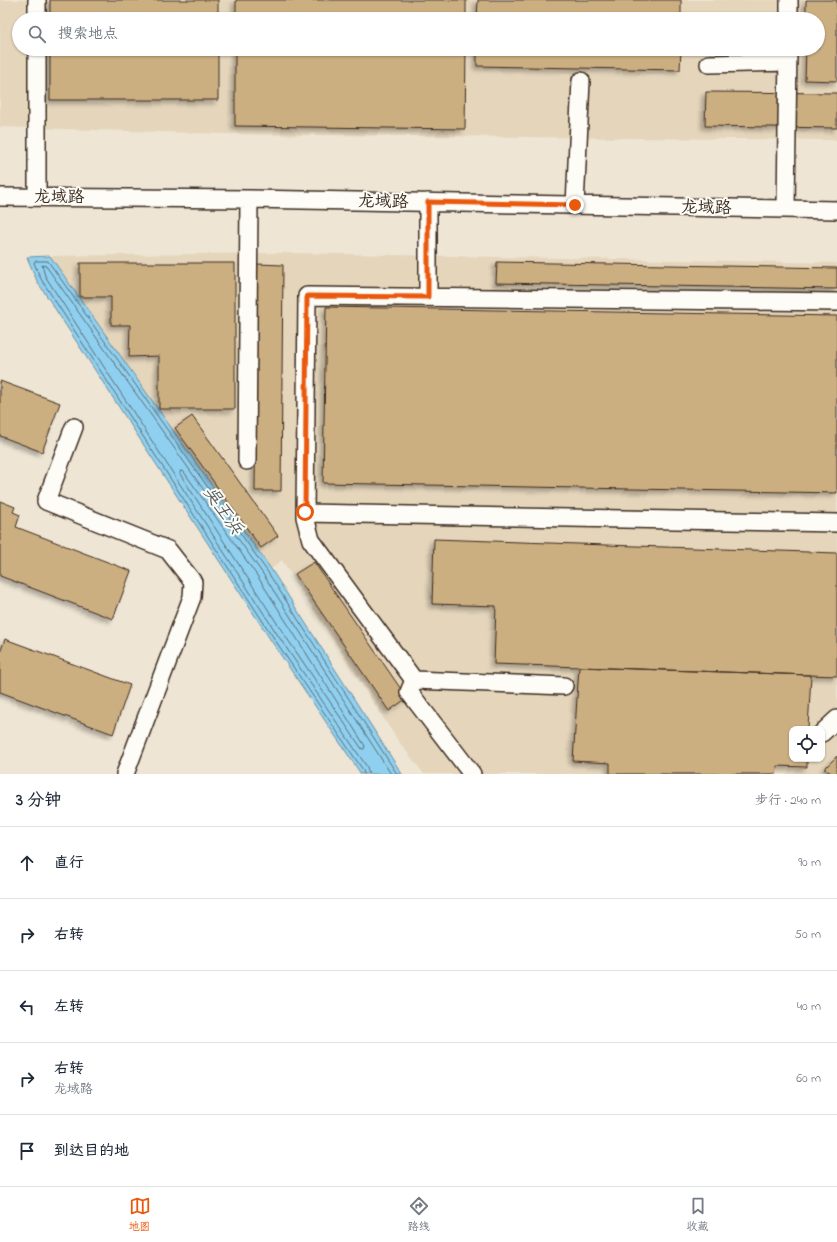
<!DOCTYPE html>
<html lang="zh">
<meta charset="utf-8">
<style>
body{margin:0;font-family:"Indie Flower","LXGW WenKai TC",sans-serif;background:#f6f6f7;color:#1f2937}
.controls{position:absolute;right:12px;bottom:12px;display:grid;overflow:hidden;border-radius:8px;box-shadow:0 1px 3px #0004}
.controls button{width:36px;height:36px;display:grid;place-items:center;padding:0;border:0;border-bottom:1px solid #e0e1e3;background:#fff;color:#1f2937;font:20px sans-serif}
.stop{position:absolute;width:12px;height:12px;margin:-9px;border:3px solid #ea580c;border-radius:50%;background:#fff}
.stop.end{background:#ea580c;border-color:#fff;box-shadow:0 1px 4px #0008}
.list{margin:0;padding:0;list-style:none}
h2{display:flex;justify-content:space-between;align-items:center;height:52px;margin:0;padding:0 16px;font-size:17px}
h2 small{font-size:13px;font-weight:400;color:#747a83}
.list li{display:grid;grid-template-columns:26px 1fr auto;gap:12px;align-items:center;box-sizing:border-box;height:72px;padding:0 16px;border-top:1px solid #e0e1e3}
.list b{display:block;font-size:15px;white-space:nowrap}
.list p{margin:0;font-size:13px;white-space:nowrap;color:#747a83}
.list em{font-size:13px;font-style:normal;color:#747a83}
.icon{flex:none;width:22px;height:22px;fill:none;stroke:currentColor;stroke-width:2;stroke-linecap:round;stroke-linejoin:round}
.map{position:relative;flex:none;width:837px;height:774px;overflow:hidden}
.search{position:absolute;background:#fff;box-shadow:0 1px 3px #0004;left:12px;right:12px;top:12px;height:44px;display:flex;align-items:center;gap:10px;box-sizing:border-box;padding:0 14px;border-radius:22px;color:#747a83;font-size:15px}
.sheet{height:412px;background:#fff}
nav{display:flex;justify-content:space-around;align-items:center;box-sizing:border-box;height:56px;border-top:1px solid #e0e1e3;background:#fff;font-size:11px;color:#747a83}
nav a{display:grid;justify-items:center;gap:2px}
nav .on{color:#ea580c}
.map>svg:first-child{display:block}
.built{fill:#e4d5bb;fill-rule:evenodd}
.water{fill:#8fd0f0;stroke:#6d8e9c}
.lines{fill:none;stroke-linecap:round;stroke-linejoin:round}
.shore{stroke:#5d6c72;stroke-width:1}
.building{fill:#ccaf81;stroke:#3b2a1e;filter:url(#shadow)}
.minor-casing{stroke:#3b2a1e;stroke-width:20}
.minor{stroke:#fdfcf7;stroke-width:17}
.route{stroke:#ea580c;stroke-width:5}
.labels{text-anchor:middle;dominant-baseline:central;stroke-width:4;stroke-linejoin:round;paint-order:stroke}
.street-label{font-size:17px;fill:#3b2a1e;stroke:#fdfcf7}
.water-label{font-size:18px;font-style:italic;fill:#545c5d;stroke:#fdfcf7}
</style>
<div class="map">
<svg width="837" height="774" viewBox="0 0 837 774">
<defs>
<filter id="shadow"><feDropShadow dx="-3.5" dy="3.5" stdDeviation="2" flood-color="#0004"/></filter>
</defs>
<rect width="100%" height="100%" fill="#eee5d4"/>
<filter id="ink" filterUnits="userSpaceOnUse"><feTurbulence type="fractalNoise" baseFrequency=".025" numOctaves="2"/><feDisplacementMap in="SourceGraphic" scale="8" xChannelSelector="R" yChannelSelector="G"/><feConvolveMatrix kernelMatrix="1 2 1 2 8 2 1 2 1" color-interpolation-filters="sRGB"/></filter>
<g filter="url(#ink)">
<path class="built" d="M 0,0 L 837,0 L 837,140 L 228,134 L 0,127 ZM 19,19 L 818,19 L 818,49 L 19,49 Z
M 288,253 L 837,263 L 837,774 L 424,774 L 397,739 L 282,560 L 271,569 L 50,256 ZM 792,729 L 822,729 L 822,759 L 792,759 Z"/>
<path class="water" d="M 50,256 L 271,569 L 402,774 L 361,774 L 272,642 L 37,281 L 27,257 Z"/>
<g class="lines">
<path class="shore" d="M 181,471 L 184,472 L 258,577 L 365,746 L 364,749 L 362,749 L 284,634 L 180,474 Z
M 364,774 L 363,770 L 275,640 L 41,279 L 34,263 L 35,261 L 48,261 L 267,571 L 397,774
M 369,774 L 367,767 L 279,637 L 45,276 L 42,265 L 46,266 L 263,574 L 391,774"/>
</g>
<path class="building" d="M 50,0 L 218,0 L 218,19 L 50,19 Z
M 236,0 L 466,0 L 466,19 L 236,19 Z
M 478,0 L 681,0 L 681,19 L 477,19 Z
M 806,0 L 837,0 L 837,81 L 805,80 L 806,49 L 818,49 L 818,19 L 806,19 Z
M 50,49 L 218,49 L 218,100 L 50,100 Z
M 235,49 L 466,49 L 465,129 L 235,126 Z
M 477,49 L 681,49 L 680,70 L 477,66 Z
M 706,92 L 837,93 L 837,128 L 705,126 Z
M 497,262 L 837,268 L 837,289 L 496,283 Z
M 80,263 L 235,263 L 235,409 L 159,409 L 159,356 L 129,357 L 130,325 L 111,325 L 111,297 L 80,297 Z
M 257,264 L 283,265 L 281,491 L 255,491 Z
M 326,307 L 837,316 L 837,493 L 323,483 Z
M 0,381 L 60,403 L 42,452 L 0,436 Z
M 192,416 L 278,536 L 261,548 L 175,428 Z
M 0,501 L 15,507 L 13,512 L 20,515 L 16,527 L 131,571 L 113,619 L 0,576 Z
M 434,539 L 837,553 L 837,676 L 494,664 L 496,606 L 432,604 Z
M 314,562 L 407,698 L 389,711 L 295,574 Z
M 5,639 L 130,685 L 113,734 L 0,692 L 0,653 Z
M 579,667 L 811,675 L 808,729 L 792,729 L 792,759 L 807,759 L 807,767 L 777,766 L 776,774 L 610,774 L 610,763 L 573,761 Z
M 837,756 L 837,774 L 833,774 L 824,769 Z"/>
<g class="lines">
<g class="minor-casing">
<path id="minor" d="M 37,0 L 37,19
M 789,19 L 789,0
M 37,49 L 37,196
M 709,64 L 788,62
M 0,197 L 249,199 L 837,210
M 575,205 L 581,81
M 786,209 L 788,49
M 428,297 L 428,202
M 74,427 L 46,501 L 168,550 L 193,582 L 192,597 L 125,774
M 247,461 L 249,199
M 305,513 L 837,523
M 414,680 L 409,692 L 472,774
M 564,686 L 414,680 L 311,540 L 305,517 L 307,296 L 837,302
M 822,733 L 837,719"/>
</g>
<use href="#minor" class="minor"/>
</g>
</g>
<g class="lines" filter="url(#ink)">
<path class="route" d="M 305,512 L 307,296 L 428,297 L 428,202 L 575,205"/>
</g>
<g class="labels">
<g class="street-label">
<text x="59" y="197">龙域路</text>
<text transform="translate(383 202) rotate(1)">龙域路</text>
<text transform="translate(706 208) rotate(1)">龙域路</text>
</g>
<g class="water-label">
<text transform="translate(222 511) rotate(55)">吴王浜</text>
</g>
</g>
</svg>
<div class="controls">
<button><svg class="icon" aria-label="locate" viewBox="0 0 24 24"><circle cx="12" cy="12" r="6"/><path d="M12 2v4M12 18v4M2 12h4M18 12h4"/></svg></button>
</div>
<div class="stop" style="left:305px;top:512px"></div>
<div class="stop end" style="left:575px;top:205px"></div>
<div class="search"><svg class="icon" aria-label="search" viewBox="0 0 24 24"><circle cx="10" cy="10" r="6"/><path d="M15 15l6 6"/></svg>搜索地点</div>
</div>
<section class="sheet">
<h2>3 分钟<small>步行 · 240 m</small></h2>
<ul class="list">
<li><svg class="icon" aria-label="ahead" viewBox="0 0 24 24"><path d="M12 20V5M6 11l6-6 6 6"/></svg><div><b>直行</b></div><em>90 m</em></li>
<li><svg class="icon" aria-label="right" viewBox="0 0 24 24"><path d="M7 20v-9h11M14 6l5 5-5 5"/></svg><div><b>右转</b></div><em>50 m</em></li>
<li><svg class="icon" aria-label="left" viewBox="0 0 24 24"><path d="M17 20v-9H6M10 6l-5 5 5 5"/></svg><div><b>左转</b></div><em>40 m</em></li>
<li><svg class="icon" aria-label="right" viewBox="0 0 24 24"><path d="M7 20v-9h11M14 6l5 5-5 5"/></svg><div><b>右转</b><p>龙域路</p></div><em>60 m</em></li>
<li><svg class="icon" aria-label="arrive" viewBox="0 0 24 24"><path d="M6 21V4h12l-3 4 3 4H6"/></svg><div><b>到达目的地</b></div></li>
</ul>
</section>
<nav>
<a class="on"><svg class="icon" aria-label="map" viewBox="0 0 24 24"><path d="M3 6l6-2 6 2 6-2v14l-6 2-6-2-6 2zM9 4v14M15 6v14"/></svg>地图</a>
<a><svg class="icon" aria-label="directions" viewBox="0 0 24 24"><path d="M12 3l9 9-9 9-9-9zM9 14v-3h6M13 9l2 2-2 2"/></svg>路线</a>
<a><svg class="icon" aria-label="saved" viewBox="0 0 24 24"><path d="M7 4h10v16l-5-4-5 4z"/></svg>收藏</a>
</nav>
